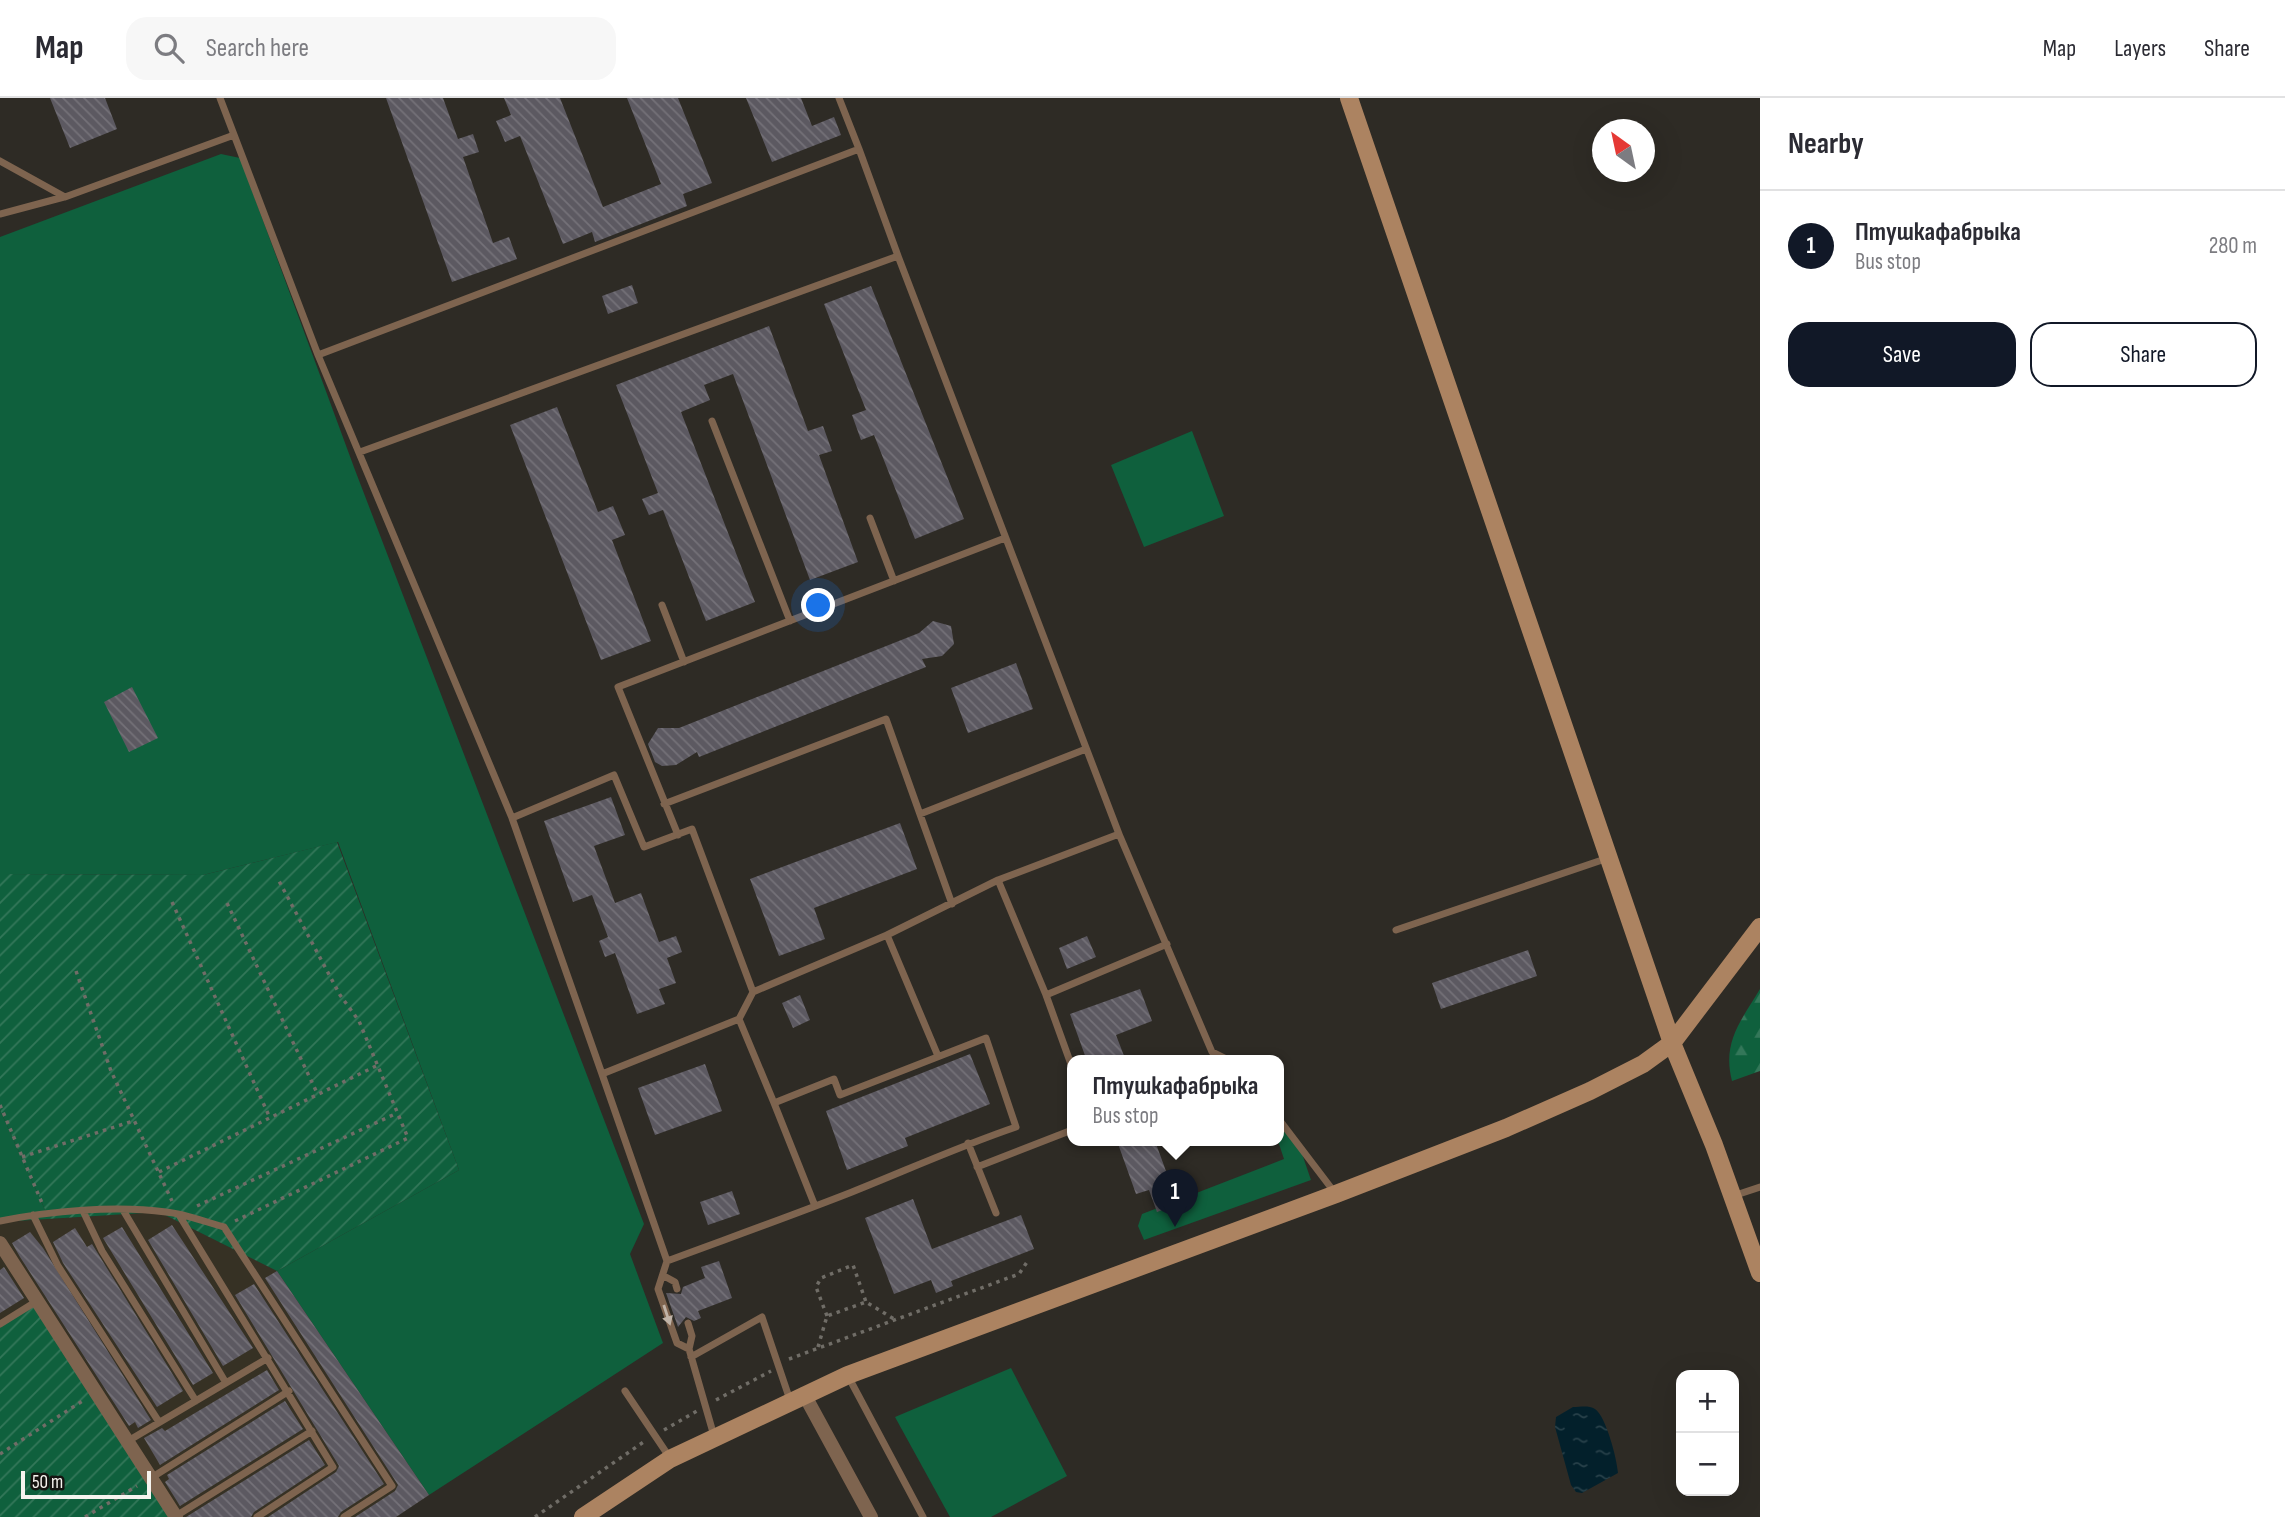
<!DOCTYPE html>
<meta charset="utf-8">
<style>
body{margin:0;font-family:"Sofia Sans Condensed",sans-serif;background:#f7f7f7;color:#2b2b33}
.controls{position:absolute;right:21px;bottom:21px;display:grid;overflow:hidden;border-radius:14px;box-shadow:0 7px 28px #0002}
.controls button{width:63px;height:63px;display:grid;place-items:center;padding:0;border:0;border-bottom:2px solid #e1e1e2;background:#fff;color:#2b2b33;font:35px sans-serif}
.compass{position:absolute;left:1592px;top:21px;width:63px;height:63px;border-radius:50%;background:#fff;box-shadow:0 7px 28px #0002;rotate:327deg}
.scale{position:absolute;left:21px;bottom:18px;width:130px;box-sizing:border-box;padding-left:7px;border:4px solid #f6f4ef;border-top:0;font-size:19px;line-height:24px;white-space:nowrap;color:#f6f4ef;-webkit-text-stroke:5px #151411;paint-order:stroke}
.you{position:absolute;left:819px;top:508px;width:24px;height:24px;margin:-18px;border:5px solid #fff;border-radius:50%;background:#1a73e8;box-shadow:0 0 0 10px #1a73e833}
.badge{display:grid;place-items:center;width:46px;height:46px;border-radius:50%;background:#111827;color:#fff;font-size:23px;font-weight:700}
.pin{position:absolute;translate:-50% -58px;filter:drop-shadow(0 2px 4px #0008)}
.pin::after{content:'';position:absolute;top:37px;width:24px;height:21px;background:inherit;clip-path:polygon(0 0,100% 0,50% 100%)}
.popup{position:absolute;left:1067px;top:957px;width:217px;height:91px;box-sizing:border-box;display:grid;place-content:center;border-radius:14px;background:#fff;filter:drop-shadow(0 2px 5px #0005);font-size:23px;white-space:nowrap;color:#7c7c81}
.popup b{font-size:26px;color:#2b2b33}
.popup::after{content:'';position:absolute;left:50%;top:100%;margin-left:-14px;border:14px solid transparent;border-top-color:#fff}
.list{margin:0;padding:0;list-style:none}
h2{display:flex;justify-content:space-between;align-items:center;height:91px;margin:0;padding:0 28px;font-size:30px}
h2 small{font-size:23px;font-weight:400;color:#7c7c81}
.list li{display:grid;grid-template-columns:46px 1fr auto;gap:21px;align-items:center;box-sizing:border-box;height:112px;padding:0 28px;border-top:2px solid #e1e1e2}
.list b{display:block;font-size:26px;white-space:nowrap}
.list p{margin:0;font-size:23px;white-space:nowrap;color:#7c7c81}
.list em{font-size:23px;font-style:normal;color:#7c7c81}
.actions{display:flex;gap:14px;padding:21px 28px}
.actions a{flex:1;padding:16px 0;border:2px solid #111827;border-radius:21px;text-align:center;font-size:24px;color:#111827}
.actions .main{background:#111827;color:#fff}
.icon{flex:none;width:38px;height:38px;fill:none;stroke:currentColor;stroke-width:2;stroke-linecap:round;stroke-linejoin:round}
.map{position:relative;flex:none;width:1760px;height:1419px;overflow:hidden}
header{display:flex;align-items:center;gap:42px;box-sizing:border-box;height:98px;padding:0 35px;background:#fff;border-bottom:2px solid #e1e1e2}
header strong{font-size:33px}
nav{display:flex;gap:38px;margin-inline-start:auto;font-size:24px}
.search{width:490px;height:63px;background:#f7f7f7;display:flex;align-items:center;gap:18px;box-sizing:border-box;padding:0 24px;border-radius:21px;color:#7c7c81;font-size:26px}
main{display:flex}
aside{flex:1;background:#fff}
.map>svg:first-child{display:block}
.built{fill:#363124}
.grass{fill:#0f603d}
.forest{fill:url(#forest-firs)}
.garden{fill:url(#garden-furrows)}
.water{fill:url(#water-ripples)}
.building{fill:url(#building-back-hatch)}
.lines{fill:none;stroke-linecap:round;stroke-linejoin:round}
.path{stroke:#706d67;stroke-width:3.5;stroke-dasharray:3.5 5;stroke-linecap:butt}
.service{stroke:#7e644f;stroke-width:7}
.minor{stroke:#7e644f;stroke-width:14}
.secondary{stroke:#ac8361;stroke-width:18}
.oneway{fill:#c0b3a7}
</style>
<header>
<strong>Map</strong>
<div class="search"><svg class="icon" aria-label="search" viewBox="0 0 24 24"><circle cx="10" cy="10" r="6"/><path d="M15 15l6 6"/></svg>Search here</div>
<nav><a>Map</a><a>Layers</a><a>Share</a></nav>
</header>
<main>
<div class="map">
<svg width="1760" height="1419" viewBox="0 0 1760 1419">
<defs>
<pattern id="forest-firs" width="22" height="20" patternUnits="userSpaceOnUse" patternTransform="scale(1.75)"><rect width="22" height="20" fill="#0f603d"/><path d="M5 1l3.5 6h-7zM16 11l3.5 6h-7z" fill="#337759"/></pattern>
<pattern id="garden-furrows" width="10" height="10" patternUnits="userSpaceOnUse" patternTransform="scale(1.75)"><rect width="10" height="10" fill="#0f603d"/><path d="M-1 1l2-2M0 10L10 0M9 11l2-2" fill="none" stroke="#337759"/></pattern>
<pattern id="water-ripples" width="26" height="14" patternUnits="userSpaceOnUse" patternTransform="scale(1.75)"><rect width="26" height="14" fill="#03202b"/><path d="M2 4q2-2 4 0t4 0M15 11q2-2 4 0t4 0" fill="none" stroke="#28414a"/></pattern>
<pattern id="building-back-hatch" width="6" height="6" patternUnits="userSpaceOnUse" patternTransform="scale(1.75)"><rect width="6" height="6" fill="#5c5961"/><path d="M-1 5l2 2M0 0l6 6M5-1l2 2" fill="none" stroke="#747178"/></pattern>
</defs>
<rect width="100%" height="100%" fill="#2e2b25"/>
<path class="built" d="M 159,1114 L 277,1173 L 429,1397 L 396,1419 L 174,1419 L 0,1226 L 0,1124 Z"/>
<path class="grass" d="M 221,56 L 240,60 L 355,372 L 644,1126 L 630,1156 L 663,1245 L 429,1397 L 277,1173 L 459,1072 L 338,744 L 203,777 L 0,776 L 0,139 Z
M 1192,333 L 1224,418 L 1144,449 L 1111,367 Z
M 0,1012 L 47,1116 L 0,1123 Z
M 1278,1020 L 1299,1047 L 1311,1082 L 1144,1142 L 1138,1128 L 1142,1116 L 1284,1061 L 1278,1043 Z
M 1011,1270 L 1067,1378 L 991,1419 L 950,1419 L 895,1319 Z"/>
<path class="forest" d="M 1760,891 L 1760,973 L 1732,983 C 1722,944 1741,923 1760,891 Z"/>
<path class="garden" d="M 337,744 L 459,1072 L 277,1173 L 159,1114 L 0,1124 L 47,1116 L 0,1012 L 0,776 L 203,777 Z
M 38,1203 L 171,1419 L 0,1419 L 0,1226 Z"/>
<path class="water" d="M 1573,1309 C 1580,1309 1589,1307 1595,1311 C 1606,1318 1617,1361 1618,1375 L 1582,1395 L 1576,1394 L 1571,1387 L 1555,1329 L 1556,1319 Z"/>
<path class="building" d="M 50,0 L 105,0 L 117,31 L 70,50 Z
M 386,0 L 443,0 L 458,41 L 473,36 L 479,54 L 463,59 L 493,145 L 509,139 L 517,161 L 452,184 Z
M 504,0 L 560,0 L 603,109 L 661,86 L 627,0 L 678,0 L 712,85 L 683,96 L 687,108 L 595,144 L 592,134 L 563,146 L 520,38 L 505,44 L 496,23 L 511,17 Z
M 746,0 L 801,0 L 812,28 L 834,19 L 841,37 L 772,64 Z
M 632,187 L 638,205 L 608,216 L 602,198 Z
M 871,188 L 964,421 L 915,441 L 874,337 L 861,342 L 852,317 L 866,312 L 824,206 Z
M 769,228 L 808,333 L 823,328 L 832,353 L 819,357 L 858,464 L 810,482 L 733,276 L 704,287 L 710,302 L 681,314 L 755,504 L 706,523 L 663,412 L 649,417 L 642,401 L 658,395 L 616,287 Z
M 557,309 L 598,414 L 613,408 L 625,437 L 612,442 L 651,543 L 601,562 L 510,327 Z
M 933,523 L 951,528 L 954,546 L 942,558 L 922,561 L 926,569 L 699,659 L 697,654 L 676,667 L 662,668 L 655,664 L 648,646 L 658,630 L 679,630 L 919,535 Z
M 1016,565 L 1033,611 L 968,635 L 951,590 Z
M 132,589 L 158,640 L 129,654 L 104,604 Z
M 611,699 L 625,737 L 594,748 L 615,805 L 641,795 L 659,844 L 676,838 L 682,854 L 667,860 L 676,885 L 659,891 L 665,906 L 637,916 L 615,855 L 605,859 L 599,843 L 608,839 L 592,797 L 573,804 L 544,723 Z
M 900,725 L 917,771 L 814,810 L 825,841 L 779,858 L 750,781 Z
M 1087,838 L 1096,859 L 1067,871 L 1059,850 Z
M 1528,852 L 1537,878 L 1441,911 L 1432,885 Z
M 1140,891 L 1152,923 L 1116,937 L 1126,963 L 1087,963 L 1070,916 Z
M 800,897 L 810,922 L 793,930 L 782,905 Z
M 970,956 L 990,1006 L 905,1040 L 908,1048 L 847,1072 L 826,1013 Z
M 705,966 L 722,1013 L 655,1037 L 638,990 Z
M 1117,1043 L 1155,1043 L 1178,1106 L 1157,1114 L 1149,1092 L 1136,1096 Z
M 732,1093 L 740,1116 L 708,1127 L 700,1104 Z
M 913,1101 L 932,1151 L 1021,1117 L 1034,1151 L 951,1183 L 953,1188 L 936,1195 L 931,1182 L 894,1196 L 865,1120 Z
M 172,1127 L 253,1250 L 223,1268 L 148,1142 Z
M 122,1129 L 213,1275 L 193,1287 L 103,1140 Z
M 75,1130 L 87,1149 L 92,1146 L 183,1293 L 157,1309 L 63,1165 L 53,1144 Z
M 30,1134 L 43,1150 L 151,1322 L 138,1330 L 135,1324 L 129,1328 L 20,1159 L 12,1145 Z
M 719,1163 L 732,1200 L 698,1213 L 701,1220 L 694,1223 L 686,1219 L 678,1229 L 666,1195 L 681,1196 L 683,1189 L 705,1180 L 701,1169 Z
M 4,1169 L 24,1200 L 0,1215 L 0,1172 Z
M 277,1173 L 429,1397 L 396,1419 L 355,1419 L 395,1393 L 398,1387 L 265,1180 Z
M 254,1186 L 384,1386 L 341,1414 L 338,1419 L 268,1419 L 336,1374 L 339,1368 L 235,1197 Z
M 267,1272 L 279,1292 L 160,1367 L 144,1340 L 162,1330 L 165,1333 Z
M 285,1303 L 303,1331 L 180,1408 L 165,1384 L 169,1381 L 167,1377 Z
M 309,1342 L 325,1367 L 254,1414 L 251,1419 L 186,1419 Z"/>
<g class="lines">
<path class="path" d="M 172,804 L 270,1020
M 227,805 L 318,997
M 76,873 L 111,973 L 172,1103
M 0,1007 L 42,1105
M 22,1059 L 133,1023
M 159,1074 L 376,968
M 197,1108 L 395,1016
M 235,1123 L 408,1040 L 359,923 L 340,897 L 279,783
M 827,1218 L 816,1189 L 821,1180 L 853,1167 L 866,1204
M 818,1249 L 827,1218 L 866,1204 L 894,1221
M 789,1261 L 1019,1176 L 1027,1164
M 716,1302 L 771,1273
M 664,1332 L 697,1313
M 0,1356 L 84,1302
M 85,1419 L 137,1388
M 535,1419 L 645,1343"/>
<path class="service" d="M 220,0 L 318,257 L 512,720 L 602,976 L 739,921 L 753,894 L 692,731 L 644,749 L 614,677 L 512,720
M 839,0 L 859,51
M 0,63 L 65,99 L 234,37
M 0,116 L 64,99
M 318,257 L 859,51 L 898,158 L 360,354
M 712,323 L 790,523
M 870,420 L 894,483
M 662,507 L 684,564
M 664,706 L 886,621 L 952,806
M 920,716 L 1086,651
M 1119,736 L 1212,954 L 1230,963
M 678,737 L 618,589 L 1005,440
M 998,782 L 1046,897 L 1167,846
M 1396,832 L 1608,760
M 887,837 L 998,782 L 1119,736 L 898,158
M 753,894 L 887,837 L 938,958
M 1046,897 L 1072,969
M 739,921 L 774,1005
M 602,976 L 667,1163 L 658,1191 L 677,1245 L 689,1251
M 1278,1020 L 1335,1095
M 968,1045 L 996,1115
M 977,1069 L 1072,1032
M 1733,1098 L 1760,1089
M 123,1112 L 226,1285
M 84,1115 L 102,1153 L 196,1303
M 33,1117 L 58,1168 L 159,1324
M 179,1117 L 333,1369 L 257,1419
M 0,1123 C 50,1113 116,1107 166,1114 C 186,1116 205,1124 224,1129 L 392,1388 L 344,1419
M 667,1163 C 729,1140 791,1118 852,1094 C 907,1072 960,1048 1016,1029 L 986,940 L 840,997 L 834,981 L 774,1005 L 815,1108
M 664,1178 L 675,1184 L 677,1191
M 688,1225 L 692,1238 L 689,1251 L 714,1338
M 0,1226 L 37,1203
M 691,1259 L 762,1219 L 790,1302
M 848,1278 L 923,1419
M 625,1293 L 670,1360
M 128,1343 L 268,1260
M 151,1380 L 289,1293
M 176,1418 L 312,1333"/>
<path class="minor" d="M 0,1145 L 176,1419
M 804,1296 L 871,1419"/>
<path class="secondary" d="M 1349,0 L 1672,945 L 1714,1047 L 1760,1175
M 583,1419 L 670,1361 L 848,1277 L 1336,1096 L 1506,1030 L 1590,993 L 1643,966 L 1672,945 L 1760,829"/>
</g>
<defs><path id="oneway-solid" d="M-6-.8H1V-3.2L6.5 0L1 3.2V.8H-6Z" transform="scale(1.75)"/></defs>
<use class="oneway" href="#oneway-solid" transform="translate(667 1217) rotate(72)"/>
</svg>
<div class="controls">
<button>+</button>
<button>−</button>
</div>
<svg class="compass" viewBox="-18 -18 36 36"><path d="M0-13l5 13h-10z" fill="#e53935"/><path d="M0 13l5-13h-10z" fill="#7c7c81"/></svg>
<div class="scale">50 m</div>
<div class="you"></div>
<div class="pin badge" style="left:1175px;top:1129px">1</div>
<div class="popup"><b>Птушкафабрыка</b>Bus stop</div>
</div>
<aside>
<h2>Nearby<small></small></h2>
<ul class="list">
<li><span class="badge">1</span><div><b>Птушкафабрыка</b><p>Bus stop</p></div><em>280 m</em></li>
</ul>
<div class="actions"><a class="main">Save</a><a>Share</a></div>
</aside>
</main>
